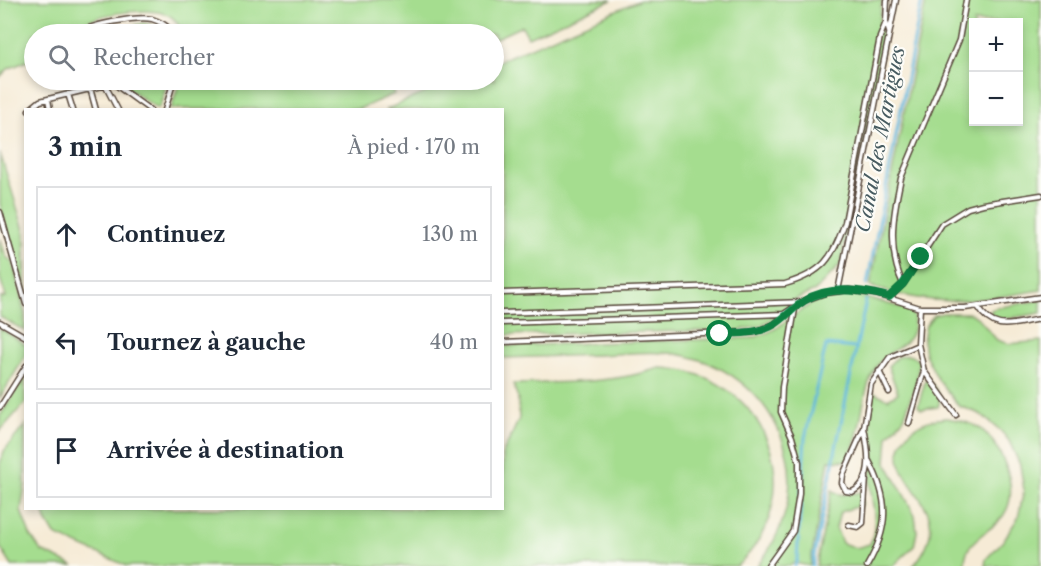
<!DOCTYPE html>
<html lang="fr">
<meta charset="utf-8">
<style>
body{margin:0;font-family:"Libre Caslon Text",serif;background:#f2f2f3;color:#1f2937}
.controls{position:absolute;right:18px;top:18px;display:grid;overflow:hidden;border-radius:0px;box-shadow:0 3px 9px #0003}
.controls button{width:54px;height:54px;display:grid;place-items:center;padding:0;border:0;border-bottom:2px solid #e0e1e3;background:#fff;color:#1f2937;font:30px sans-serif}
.stop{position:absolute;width:18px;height:18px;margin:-14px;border:4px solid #0b8043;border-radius:50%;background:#fff}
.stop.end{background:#0b8043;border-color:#fff;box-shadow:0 2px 6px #0008}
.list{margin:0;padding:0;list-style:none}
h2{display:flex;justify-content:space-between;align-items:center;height:78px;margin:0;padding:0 24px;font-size:26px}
h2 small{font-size:20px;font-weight:400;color:#747a83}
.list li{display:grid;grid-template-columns:39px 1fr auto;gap:18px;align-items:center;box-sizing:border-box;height:96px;margin:0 12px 12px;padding:0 12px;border:2px solid #e0e1e3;border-radius:0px}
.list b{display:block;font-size:22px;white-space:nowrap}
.list em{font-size:20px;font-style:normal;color:#747a83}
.icon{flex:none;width:33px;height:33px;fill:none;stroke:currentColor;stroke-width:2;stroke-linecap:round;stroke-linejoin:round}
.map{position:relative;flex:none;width:1041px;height:566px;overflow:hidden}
.search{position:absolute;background:#fff;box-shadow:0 3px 9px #0003;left:24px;top:24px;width:480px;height:66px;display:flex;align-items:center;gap:15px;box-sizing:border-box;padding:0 21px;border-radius:33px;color:#747a83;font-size:22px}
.panel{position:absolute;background:#fff;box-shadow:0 3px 9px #0003;left:24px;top:108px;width:480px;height:402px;border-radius:0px}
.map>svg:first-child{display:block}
.green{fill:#a5dd8f;stroke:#708456;stroke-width:1.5;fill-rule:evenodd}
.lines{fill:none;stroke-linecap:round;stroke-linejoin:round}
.stream{stroke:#60b8dd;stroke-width:3}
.lane-casing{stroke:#57473a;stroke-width:7}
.lane{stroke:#fff;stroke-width:4}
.route{stroke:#0b8043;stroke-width:8}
.labels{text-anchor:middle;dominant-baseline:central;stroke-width:4.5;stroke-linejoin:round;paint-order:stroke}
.water-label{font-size:20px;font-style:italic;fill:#485c61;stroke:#fdfcf7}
</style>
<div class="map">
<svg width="1041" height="566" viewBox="0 0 1041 566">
<rect width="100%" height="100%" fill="#fdfcf7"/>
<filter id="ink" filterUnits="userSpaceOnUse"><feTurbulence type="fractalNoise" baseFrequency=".0167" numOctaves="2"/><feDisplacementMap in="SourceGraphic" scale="12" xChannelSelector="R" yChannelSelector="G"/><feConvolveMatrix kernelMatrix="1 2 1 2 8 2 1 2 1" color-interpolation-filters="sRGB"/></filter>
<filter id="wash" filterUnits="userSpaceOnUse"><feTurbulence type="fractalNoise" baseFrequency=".008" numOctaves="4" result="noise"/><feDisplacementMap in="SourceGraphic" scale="24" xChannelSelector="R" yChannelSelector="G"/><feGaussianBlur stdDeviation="1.35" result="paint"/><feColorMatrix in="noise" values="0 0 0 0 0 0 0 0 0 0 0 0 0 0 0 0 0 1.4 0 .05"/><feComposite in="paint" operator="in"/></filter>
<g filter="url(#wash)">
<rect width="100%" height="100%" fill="#f6ebd6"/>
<path class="green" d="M 0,0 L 612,0 L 528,37 L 522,26 L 494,39 L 494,34 L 183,34 C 180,28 177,20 170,16 C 152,5 79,14 71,34 L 34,34 L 34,58 L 8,69 L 0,77 Z
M 640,0 L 882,0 L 879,25 L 884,39 L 840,265 L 815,291 L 798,298 L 773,318 L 760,326 L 740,330 L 503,335 L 502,110 L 385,110 L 455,80 L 494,80 L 494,63 Z
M 926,0 L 1041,0 L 1041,290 C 973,301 938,309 870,286 ZM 974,22 L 1018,22 L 1018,122 L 974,122 Z
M 144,23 L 163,28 L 169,34 L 90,34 Z
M 144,80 L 168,80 L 160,106 L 157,108 L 123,85 Z
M 180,80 L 388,80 L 394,94 L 359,109 L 171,109 Z
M 0,153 L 25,233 L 25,301 L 0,204 Z
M 0,238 L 6,257 L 12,261 L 25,314 L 25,331 L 0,317 L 0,298 L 6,297 L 0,278 Z
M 848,293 L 907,309 L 913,313 C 920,348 891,344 876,367 C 859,396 864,432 847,461 L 829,460 L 810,566 L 794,563 L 790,566 L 757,566 C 782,536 796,494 787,455 C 774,401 731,363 676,354 C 652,350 623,354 598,355 C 566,356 534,357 503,358 L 502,346 L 751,338 C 791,330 799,297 848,293 Z
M 1041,300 L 1041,313 L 998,320 L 991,315 L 991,310 L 996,308 Z
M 943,313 L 969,313 L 977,317 L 997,340 L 1009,344 L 1041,341 L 1041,566 L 985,566 L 986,559 L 1003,541 L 1018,518 L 1024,490 L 1020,465 L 1009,441 L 1000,430 L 980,414 L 959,406 L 939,381 L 925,354 L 923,340 L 926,325 L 934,315 Z
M 0,328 L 26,345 L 25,356 L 0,398 Z
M 908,355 L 914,357 L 919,362 L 917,379 L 904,418 L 888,436 L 886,462 L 915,515 L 917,532 L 914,546 L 893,566 L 816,566 L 832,490 L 840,495 L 862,492 L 862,505 L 840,512 L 836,528 L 842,543 L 856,548 L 870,544 C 879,521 872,507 870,485 C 869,476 873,466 872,457 C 871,432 868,418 873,392 L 888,399 L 898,393 L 888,366 L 897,357 Z
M 659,368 C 765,370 815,493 737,566 L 127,566 L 55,535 L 46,520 L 43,509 L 502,508 L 503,453 L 519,419 L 518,398 L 513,384 C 562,382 613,384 659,368 Z
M 25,376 L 25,403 L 0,431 L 0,416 Z
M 926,378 C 934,385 943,396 938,407 L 921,409 L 918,406 Z
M 947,418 C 957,420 969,422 978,427 C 1000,441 1018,484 1007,509 C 997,533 963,535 965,566 L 913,566 C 924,554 933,537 930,520 C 924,490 883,469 906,436 C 916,423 931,419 947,418 Z
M 25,425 L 25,485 L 21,511 L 30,535 L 41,551 L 74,566 L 12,566 L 0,547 L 0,464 L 4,451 Z"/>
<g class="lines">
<path class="stream" d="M 867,285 L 922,0
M 795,566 L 797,559 L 805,438 L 826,345 L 856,348
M 812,566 L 866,300"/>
</g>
</g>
<g filter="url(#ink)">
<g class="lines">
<g class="lane-casing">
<path id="lane" d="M 887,0 L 886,22 L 889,32
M 80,34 C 86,24 140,16 152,19 C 162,22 167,26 174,34
M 113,83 L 150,110
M 105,85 L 118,110
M 90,88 L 96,110
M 68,94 L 73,110
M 48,99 L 50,110
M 29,110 L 40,101 L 127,80
M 165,110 L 174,80
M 0,212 L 26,304
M 903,284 C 887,250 893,214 901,178 L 959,40 L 966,0
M 838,291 L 896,0
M 502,293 L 785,284 C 823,273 833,258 845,222 L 880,37 L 886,22
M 890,297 L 903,284 L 942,224 L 968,208 L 983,204 L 1041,195
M 978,307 C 995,334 1013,323 1041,319
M 920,308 L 918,344 L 924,371
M 502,313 L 802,302
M 0,322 L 26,337
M 502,323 L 784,314 L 805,300 L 825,293 L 849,290 L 876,294 L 920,308 L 965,308 L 1041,297
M 502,342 L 755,332 L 775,324 L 784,315
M 879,371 L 889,392
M 0,407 L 26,366
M 909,423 L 924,371 L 956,415
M 864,428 C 868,447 875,481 852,492 L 846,491 L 842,483 L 843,475 L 864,428 L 871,384 L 890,357 L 918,345
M 849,525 L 858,527 L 863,523 L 866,477
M 768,566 L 793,531 L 799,494 L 799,462 L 792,437 L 781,412 L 782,387 L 795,309
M 867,566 C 889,528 890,500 869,461"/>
</g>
<use href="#lane" class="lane"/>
</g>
</g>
<g class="lines" filter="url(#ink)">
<path class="route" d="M 720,334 C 738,333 760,334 775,324 C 785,318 793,308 804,301 C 828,285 863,290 889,297 L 903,284 L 921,257"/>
</g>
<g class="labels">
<g class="water-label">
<text transform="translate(880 139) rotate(-79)">Canal des Martigues</text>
</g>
</g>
</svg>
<div class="controls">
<button>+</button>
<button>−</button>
</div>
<div class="stop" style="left:720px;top:334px"></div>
<div class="stop end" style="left:921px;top:257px"></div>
<div class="search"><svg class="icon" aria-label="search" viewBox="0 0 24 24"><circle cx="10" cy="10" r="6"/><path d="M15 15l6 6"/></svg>Rechercher</div>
<section class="panel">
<h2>3 min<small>À pied · 170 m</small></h2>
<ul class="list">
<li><svg class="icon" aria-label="ahead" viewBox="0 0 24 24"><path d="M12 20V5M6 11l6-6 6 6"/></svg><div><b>Continuez</b></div><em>130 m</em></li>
<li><svg class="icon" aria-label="left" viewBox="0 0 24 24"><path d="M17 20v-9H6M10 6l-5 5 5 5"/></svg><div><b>Tournez à gauche</b></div><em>40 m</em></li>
<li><svg class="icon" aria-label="arrive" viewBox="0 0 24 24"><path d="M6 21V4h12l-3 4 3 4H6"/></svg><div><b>Arrivée à destination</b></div></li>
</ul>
</section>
</div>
